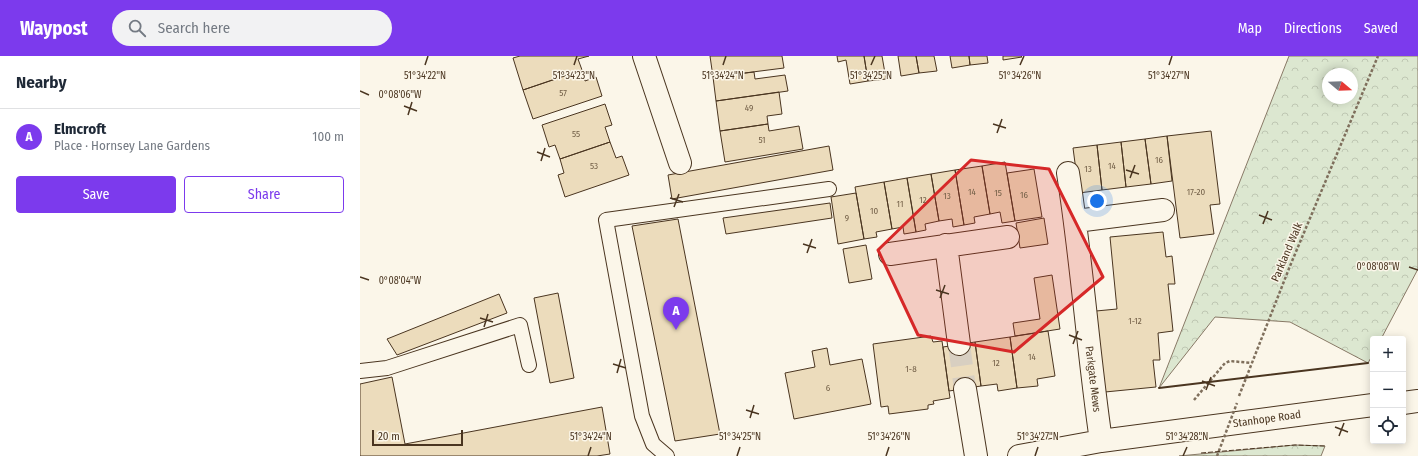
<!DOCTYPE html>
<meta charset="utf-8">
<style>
body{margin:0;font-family:"Fira Sans Condensed",sans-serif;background:#f2f2f3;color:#1f2937}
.controls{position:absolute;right:12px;bottom:12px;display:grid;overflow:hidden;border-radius:4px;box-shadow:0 2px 10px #0003}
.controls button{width:36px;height:36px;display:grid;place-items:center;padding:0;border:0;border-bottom:1px solid #e0e1e3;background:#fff;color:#1f2937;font:20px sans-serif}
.compass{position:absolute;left:962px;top:12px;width:36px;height:36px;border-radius:50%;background:#fff;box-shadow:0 2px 10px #0003;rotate:109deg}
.scale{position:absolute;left:12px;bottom:10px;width:91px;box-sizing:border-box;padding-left:4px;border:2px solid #4a3520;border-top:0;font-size:11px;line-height:14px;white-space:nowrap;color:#4a3520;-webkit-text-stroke:3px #fbf6e9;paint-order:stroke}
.you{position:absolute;left:737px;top:145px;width:14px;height:14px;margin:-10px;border:3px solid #fff;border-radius:50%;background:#1a73e8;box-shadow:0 0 0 6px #1a73e833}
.badge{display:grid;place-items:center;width:26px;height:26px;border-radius:50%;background:#7c3aed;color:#fff;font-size:13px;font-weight:700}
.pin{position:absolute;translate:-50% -33px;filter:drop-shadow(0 1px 2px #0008)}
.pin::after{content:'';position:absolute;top:21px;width:14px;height:12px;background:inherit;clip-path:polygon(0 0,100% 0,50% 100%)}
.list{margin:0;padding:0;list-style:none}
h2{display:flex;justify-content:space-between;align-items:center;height:52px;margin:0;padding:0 16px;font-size:17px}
h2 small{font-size:13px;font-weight:400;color:#747a83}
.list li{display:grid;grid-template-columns:26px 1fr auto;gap:12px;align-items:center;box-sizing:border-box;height:56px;padding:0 16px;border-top:1px solid #e0e1e3}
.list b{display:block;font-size:15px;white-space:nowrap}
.list p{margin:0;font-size:13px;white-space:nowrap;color:#747a83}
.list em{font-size:13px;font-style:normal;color:#747a83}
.actions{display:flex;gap:8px;padding:12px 16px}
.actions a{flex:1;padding:9px 0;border:1px solid #7c3aed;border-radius:4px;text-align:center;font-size:14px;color:#7c3aed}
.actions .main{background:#7c3aed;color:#fff}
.icon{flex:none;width:22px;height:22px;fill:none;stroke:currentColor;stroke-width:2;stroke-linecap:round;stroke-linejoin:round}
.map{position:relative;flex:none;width:1058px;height:400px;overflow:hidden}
header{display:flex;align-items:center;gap:24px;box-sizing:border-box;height:56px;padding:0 20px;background:#7c3aed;color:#fff}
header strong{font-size:19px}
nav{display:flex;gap:22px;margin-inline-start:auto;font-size:14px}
.search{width:280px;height:36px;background:#f2f2f3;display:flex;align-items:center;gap:10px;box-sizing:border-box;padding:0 14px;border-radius:22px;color:#747a83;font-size:15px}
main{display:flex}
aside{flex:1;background:#fff}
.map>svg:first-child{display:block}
.forest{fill:url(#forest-crowns);stroke:#887966;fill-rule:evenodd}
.building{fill:#ecdcbc;stroke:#4a3520}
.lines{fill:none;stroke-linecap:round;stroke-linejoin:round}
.minor-tunnel{stroke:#d8cfc1;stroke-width:22;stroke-dasharray:22 11;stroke-linecap:butt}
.service-casing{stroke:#4a3520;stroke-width:16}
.minor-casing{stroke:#4a3520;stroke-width:24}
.path{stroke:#7f6f5c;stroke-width:2.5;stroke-dasharray:3 2;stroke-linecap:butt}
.service{stroke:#fbf6e9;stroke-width:14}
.minor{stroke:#fbf6e9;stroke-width:22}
.path-bridge{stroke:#7f6f5c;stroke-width:2.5;stroke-dasharray:3 2;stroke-linecap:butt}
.fence{stroke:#4a3520;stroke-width:1;stroke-dasharray:5 2;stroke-linecap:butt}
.wall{stroke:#4a3520;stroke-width:2}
.marked{fill:#d62828;fill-opacity:0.2;stroke:#d62828;stroke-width:3;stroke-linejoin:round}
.ticks{fill:none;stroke:#4a3520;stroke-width:1.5}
.labels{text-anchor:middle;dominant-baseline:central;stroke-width:3;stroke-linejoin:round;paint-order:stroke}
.number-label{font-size:9px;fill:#725f47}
.street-label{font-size:11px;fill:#4a3520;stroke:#fbf6e9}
.ticks-label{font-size:10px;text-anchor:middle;fill:#4a3520;stroke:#fbf6e9;stroke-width:3;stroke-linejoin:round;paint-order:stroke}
</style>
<header>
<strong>Waypost</strong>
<div class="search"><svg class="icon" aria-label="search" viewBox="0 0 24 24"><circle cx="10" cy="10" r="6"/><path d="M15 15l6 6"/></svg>Search here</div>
<nav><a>Map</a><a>Directions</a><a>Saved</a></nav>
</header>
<main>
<aside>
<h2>Nearby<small></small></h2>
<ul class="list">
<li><span class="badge">A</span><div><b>Elmcroft</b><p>Place · Hornsey Lane Gardens</p></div><em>100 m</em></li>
</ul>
<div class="actions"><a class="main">Save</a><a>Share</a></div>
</aside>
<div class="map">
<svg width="1058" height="400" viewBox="0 0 1058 400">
<defs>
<pattern id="forest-crowns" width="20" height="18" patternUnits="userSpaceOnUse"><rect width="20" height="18" fill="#dce7d0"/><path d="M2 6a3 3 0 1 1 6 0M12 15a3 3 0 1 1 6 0" fill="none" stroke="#bec7b2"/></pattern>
</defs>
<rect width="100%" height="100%" fill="#fbf6e9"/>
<path class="forest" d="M 929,0 L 1058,0 L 1058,213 L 1021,283 L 1013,283 L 1013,298 L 1008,307 L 930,266 L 855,261 L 799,332 ZM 968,18 L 992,18 L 992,42 L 968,42 Z
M 935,389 L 965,390 L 961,400 L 819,400 Z"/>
<path class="building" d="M 160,0 L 229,0 L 218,3 L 222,14 L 163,34 L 153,2 Z
M 350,0 L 422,0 L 424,12 L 353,21 Z
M 477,0 L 504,0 L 508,25 L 490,28 L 486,4 L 478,6 Z
M 504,0 L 522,0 L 526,23 L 508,25 Z
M 538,0 L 556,0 L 559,17 L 541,20 Z
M 556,0 L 574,0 L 577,15 L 559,17 Z
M 590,0 L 609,0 L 610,9 L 592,12 Z
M 609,0 L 627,0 L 628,7 L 610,9 Z
M 643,0 L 661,0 L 662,1 L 643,4 Z
M 222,14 L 225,25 L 236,21 L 242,40 L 173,63 L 163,34 Z
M 394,16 L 395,23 L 425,19 L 428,35 L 356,45 L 353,21 Z
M 419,36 L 422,58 L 407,60 L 408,68 L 360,75 L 356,45 Z
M 245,48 L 252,69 L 245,71 L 250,86 L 200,103 L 195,89 L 189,91 L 182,69 Z
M 408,68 L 409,75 L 439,70 L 443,93 L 365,106 L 360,75 Z
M 851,75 L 860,148 L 850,149 L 854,178 L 820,182 L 807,80 Z
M 807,80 L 812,125 L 791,128 L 785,83 Z
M 785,83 L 791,128 L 766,131 L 761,86 Z
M 250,86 L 256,102 L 262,100 L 269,119 L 205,141 L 198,119 L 204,117 L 200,103 Z
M 761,86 L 766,131 L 742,134 L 737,89 Z
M 737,89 L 742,134 L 719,137 L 713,92 Z
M 469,90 L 473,114 L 312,143 L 308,119 Z
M 645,106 L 655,165 L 642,167 L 640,156 L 630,158 L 622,110 Z
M 622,110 L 630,158 L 614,161 L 615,167 L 604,169 L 595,114 Z
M 674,113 L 682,161 L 655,165 L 647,117 Z
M 595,114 L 604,169 L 593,171 L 592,163 L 579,165 L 571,118 Z
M 571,118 L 579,165 L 565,168 L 566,174 L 556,176 L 547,122 Z
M 547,122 L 556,176 L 544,178 L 543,171 L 532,173 L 524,126 Z
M 524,126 L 532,173 L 516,176 L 517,181 L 504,183 L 495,131 Z
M 496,137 L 504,183 L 478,188 L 471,141 Z
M 470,147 L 472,162 L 366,178 L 363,162 Z
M 684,162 L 688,188 L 660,192 L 656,167 Z
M 318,163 L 360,378 L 315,385 L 272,170 Z
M 803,176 L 806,201 L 812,200 L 815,228 L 808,228 L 813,275 L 798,277 L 800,304 L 793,304 L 796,331 L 745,336 L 736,255 L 757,253 L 750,181 Z
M 506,189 L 512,223 L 489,227 L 483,193 Z
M 692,219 L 700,273 L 655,280 L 653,267 L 680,263 L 674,222 Z
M 198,237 L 214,322 L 190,327 L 174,242 Z
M 139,238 L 147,257 L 37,299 L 27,283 Z
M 688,275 L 695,320 L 677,323 L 678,330 L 657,332 L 650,281 Z
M 571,280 L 573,286 L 582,285 L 590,342 L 573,345 L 574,348 L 568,349 L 568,353 L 529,358 L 528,350 L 521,351 L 513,288 Z
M 650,281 L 657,332 L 638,335 L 637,328 L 621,330 L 615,286 Z
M 615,286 L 621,330 L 589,335 L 583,291 Z
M 467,292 L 470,309 L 502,303 L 511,348 L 434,363 L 425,317 L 455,311 L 452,295 Z
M 32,321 L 45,388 L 242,351 L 250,398 L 237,400 L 0,400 L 0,328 Z"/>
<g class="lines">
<path class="minor-tunnel" d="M 599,288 L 605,333"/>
<g class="service-casing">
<path id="service" d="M 0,315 L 27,312 L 160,269 L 169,309
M 307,400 L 293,388 L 282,360 L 246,164 L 469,133"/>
</g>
<g class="minor-casing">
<path id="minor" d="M 284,0 L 320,107
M 708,117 C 722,206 728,296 741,385
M 716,165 L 803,154
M 586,189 L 599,288
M 530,198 L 648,181
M 605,333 L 616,400
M 1043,347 L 1058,345
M 659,400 L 741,385 L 1013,349"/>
</g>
<path class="path" d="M 879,340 L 930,210 L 1018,0
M 834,344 L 865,307 L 870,305 L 891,307"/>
<use href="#service" class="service"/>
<use href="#minor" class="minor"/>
<path class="path-bridge" d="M 857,400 L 877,347"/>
<path class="fence" d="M 841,397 L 935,389 L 965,390"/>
<path class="wall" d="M 799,332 L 1008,307"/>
</g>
<path class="marked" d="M 611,104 L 689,113 L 743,221 L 654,296 L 558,279 L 518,194 Z"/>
<path class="ticks" d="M 65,9 L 68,0M 214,9 L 217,0M 363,9 L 366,0M 511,9 L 515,0M 660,9 L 664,0M 809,9 L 812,0M 0,35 L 9,39M 44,50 L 57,55M 48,59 L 52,46M 633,68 L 646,72M 637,77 L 642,63M 177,96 L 190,101M 181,105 L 185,92M 766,114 L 779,118M 770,122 L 775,109M 310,142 L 323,146M 314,151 L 319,138M 899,159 L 912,164M 903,168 L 908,155M 443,188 L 456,192M 447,197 L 452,183M 1049,211 L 1058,214M 0,221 L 9,224M 576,234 L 589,238M 580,242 L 585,229M 120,262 L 133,266M 124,271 L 128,258M 709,279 L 722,284M 713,288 L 718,275M 253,308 L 266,312M 257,317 L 261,303M 842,325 L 855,330M 846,334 L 851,321M 386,354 L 399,358M 390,362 L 394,349M 975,371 L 988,376M 979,380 L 984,367M 228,400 L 231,391M 377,400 L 380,391M 526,400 L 529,391M 675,400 L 678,391M 823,400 L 827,391"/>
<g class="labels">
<g class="number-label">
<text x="203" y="37">57</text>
<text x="389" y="52">49</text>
<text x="216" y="78">55</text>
<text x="402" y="84">51</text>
<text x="799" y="104">16</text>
<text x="234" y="110">53</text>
<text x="752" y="110">14</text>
<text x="728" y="113">13</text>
<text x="612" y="136">14</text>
<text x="836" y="136">17-20</text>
<text x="638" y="137">15</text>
<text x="664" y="139">16</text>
<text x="587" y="140">13</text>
<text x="563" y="144">12</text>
<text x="540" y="148">11</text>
<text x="514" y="155">10</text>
<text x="487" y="162">9</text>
<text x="775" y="265">1-12</text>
<text x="672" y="301">14</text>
<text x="636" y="307">12</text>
<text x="551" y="313">1-8</text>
<text x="468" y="332">6</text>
</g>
<g class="street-label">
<text transform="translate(927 196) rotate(-67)">Parkland Walk</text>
<text transform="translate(733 323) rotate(83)">Parkgate Mews</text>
<text transform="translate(907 363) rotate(-8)">Stanhope Road</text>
</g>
</g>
<g class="ticks-label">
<text x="660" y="23">51°34'26"N</text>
<text x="65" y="23">51°34'22"N</text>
<text x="214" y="23">51°34'23"N</text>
<text x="363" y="23">51°34'24"N</text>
<text x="511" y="23">51°34'25"N</text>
<text x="809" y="23">51°34'27"N</text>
<text x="40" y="42">0°08'06"W</text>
<text x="1018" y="214">0°08'08"W</text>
<text x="40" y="228">0°08'04"W</text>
<text x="231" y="384">51°34'24"N</text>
<text x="380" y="384">51°34'25"N</text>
<text x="529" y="384">51°34'26"N</text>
<text x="678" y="384">51°34'27"N</text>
<text x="827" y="384">51°34'28"N</text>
</g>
</svg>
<div class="controls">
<button>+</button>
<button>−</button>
<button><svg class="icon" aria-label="locate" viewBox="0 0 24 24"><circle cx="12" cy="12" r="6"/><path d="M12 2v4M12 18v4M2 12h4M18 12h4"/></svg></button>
</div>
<svg class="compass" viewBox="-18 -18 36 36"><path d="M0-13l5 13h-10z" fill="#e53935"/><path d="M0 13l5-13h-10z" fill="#747a83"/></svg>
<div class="scale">20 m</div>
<div class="you"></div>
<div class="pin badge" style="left:316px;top:274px">A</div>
</div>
</main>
